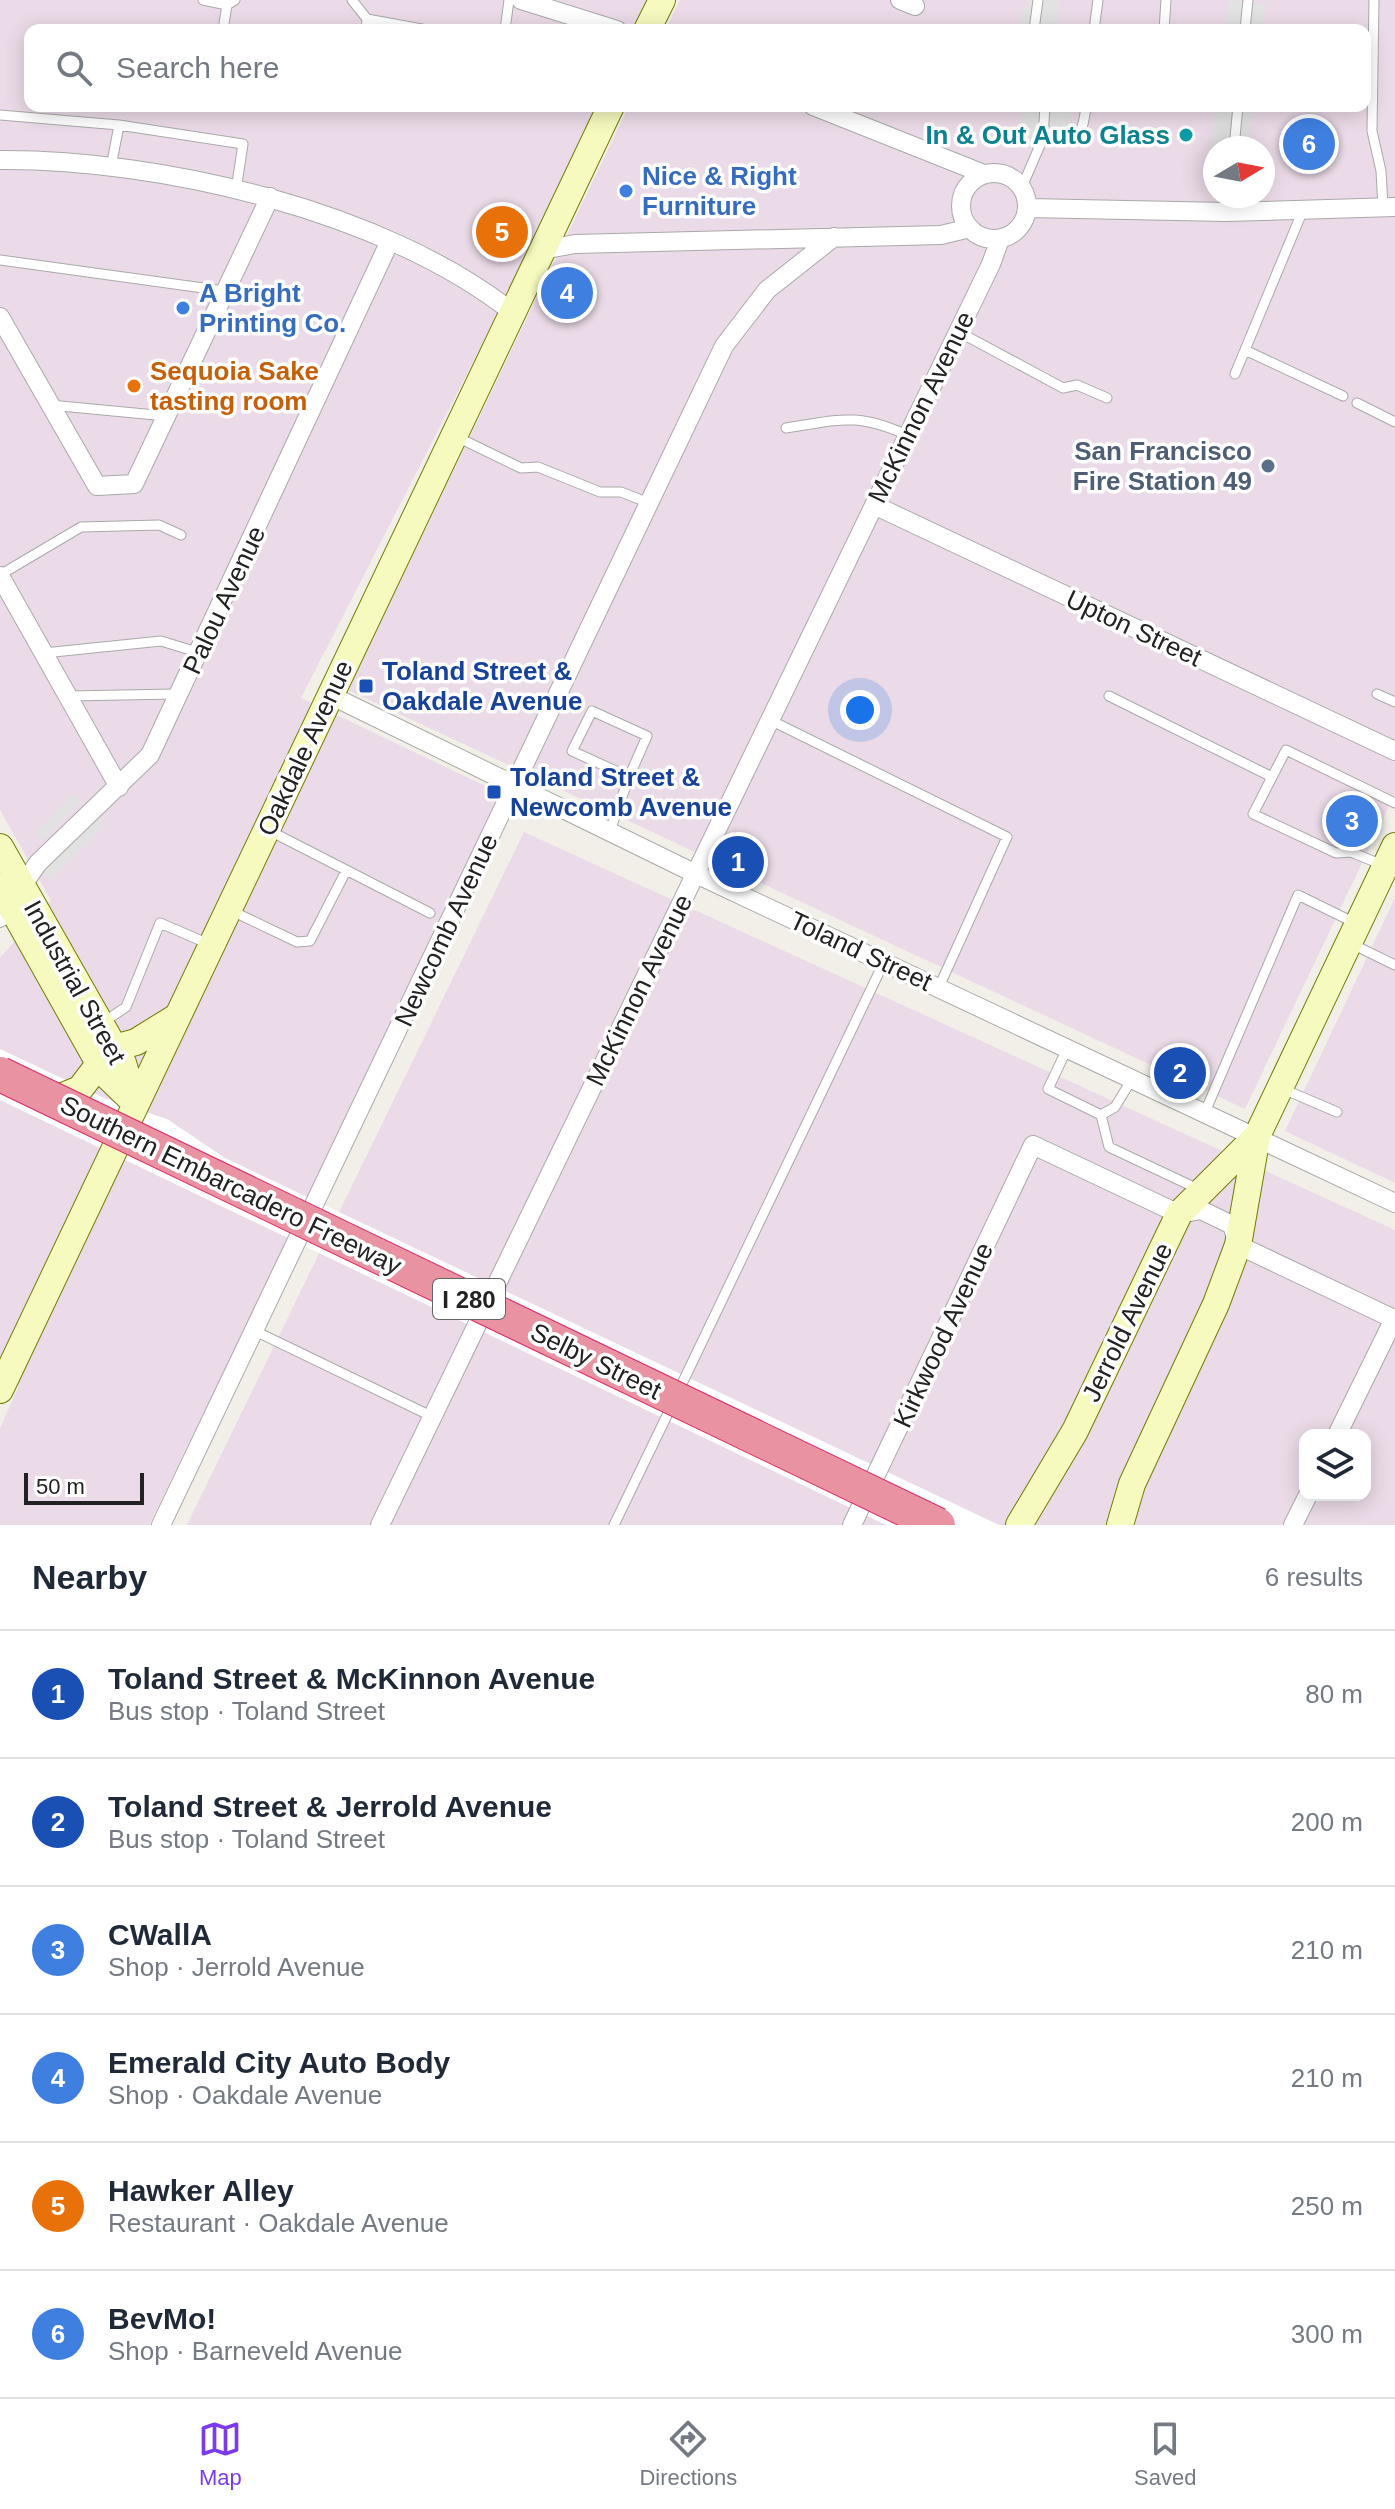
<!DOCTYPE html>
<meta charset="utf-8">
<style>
body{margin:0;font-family:Helvetica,sans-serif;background:#f6f6f7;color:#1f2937}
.controls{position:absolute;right:24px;bottom:24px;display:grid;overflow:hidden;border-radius:16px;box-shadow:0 4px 20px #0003}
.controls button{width:72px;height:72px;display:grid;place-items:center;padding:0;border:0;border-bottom:2px solid #e0e1e3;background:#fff;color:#1f2937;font:40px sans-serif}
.compass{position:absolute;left:1203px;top:136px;width:72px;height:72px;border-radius:50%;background:#fff;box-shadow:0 4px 20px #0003;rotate:80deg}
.scale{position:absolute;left:24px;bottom:20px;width:120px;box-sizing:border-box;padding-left:8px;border:4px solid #222;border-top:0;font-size:22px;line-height:28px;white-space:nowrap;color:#222;-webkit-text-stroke:6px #fff;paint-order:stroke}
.you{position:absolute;left:860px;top:710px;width:28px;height:28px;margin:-20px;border:6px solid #fff;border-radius:50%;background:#1a73e8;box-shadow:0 0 0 12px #1a73e833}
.badge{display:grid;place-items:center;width:52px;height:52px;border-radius:50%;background:#7c3aed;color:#fff;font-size:26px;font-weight:700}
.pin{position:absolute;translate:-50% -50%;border:4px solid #fff;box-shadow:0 2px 8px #0006}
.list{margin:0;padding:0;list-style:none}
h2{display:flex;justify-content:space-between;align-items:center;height:104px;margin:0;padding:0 32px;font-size:34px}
h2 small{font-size:26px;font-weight:400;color:#747a83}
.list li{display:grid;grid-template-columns:52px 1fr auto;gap:24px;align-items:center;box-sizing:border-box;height:128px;padding:0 32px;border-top:2px solid #e0e1e3}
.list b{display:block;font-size:30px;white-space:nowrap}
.list p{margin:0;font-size:26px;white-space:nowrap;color:#747a83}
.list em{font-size:26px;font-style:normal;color:#747a83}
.icon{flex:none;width:44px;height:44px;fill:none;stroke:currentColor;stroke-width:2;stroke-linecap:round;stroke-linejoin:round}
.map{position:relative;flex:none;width:1395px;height:1525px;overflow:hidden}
.search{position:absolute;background:#fff;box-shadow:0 4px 20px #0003;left:24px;right:24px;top:24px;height:88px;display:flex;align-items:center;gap:20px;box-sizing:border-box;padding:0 28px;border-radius:16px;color:#747a83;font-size:30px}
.sheet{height:872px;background:#fff}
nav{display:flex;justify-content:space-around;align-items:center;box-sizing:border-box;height:112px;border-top:2px solid #e0e1e3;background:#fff;font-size:22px;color:#747a83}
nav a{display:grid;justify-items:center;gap:4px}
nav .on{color:#7c3aed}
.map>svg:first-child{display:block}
.industrial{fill:#ebdbe8;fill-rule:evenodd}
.parking{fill:#e2e2e2}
.pier{fill:#fff}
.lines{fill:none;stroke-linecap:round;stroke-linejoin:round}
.lane-casing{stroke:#a9a9a9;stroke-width:11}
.street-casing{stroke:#a9a9a9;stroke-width:20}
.secondary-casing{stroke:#707d05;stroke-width:28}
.lane{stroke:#fff;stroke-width:9}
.street{stroke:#fff;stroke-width:18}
.secondary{stroke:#f7fabf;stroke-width:26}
.highway-bridge-casing{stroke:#dc2a67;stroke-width:36;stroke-linecap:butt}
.highway-bridge{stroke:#e892a2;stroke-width:34}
.culture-dot{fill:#0f9aa8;stroke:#fff;stroke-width:3}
.shop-dot{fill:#3f7fe0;stroke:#fff;stroke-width:3}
.food-dot{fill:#e8710a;stroke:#fff;stroke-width:3}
.service-dot{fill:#5c6f8a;stroke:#fff;stroke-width:3}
.transit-dot{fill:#1a4fb4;stroke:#fff;stroke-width:3}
.labels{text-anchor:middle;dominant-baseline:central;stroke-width:7;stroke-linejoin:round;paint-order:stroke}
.shield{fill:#fff;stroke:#646464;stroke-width:2}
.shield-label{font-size:24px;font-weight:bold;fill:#222}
.culture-label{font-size:26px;font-weight:bold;fill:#0d838f;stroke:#fff;text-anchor:end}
.shop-label{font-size:26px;font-weight:bold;fill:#366cbe;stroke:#fff;text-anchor:start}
.food-label{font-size:26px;font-weight:bold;fill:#c56008;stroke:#fff;text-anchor:start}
.street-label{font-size:26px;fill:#222;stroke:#fff}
.service-label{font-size:26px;font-weight:bold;fill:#4e5e75;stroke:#fff;text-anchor:end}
.transit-label{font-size:26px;font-weight:bold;fill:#164399;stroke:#fff;text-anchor:start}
</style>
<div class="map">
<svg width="1395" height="1525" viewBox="0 0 1395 1525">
<rect width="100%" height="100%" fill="#f2efe9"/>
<path class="industrial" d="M 0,0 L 659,0 L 643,30 L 30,30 L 30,106 L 604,106 L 301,698 L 504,795 L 149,1525 L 0,1525 L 0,1428 L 19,1386 L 0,1375 L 0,958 L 51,900 L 0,810 Z
M 680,0 L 1395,0 L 1395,794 L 1245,1109 L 348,690 L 629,106 L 1365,106 L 1365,30 L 665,30 ZM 1215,148 L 1263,148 L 1263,196 L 1215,196 Z
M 524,832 L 1395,1230 L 1395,1525 L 187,1525 ZM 1305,1435 L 1365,1435 L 1365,1495 L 1305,1495 Z
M 1395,898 L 1395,1183 L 1285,1131 Z"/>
<path class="parking" d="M 1027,0 L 1059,0 L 1056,30 L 1016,30 Z
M 1228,0 L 1266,4 L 1263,30 L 1224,30 Z
M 1022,106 L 1073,106 L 1069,132 L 1056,131 L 1052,147 L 1017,141 Z
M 1215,106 L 1254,106 L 1248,148 L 1215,148 L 1215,170 L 1207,169 Z
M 73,794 L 81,801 L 43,840 L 35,833 Z
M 97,817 L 104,825 L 51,879 L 44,872 Z"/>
<path class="pier" d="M 0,1049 L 104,1098 L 167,1119 L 225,1158 L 999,1525 L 886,1525 L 0,1100 Z"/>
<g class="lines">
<g class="lane-casing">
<path id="lane" d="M 203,0 L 227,5 L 235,0
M 352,0 L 367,19 L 366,30
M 1374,0 L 1372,131 L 1381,171 L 1383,207
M 367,19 L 427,30
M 223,30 L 227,5
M 505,30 L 509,0
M 1034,30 L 1038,0
M 1094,30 L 1098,0
M 1164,30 L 1166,0
M 1245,30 L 1248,0
M 0,115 L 119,125
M 1043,138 C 1077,143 1082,141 1086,106
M 1234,148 L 1238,106
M 111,167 L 119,125 L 243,144 L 236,190
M 1022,187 L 1043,138 L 1045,106
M 0,260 L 225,291
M 957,331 L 1063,388 L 1077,385 L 1107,398
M 1245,350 L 1343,396
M 1235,374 L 1303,210
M 1357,403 L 1395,422
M 50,405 L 166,416
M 786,428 C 840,420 855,412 907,435
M 455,436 L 521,468 L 538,467 L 600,492 L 621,492 L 649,503
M 0,575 L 81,527 L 159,525 L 181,535
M 44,653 L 161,641 L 200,653
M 1377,694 L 1395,702
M 68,696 L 177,694
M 1109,696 L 1272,777
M 770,720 L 1007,837 L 939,987
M 270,831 L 430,913
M 610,831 L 629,777 L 572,751 L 592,711 L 647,736 L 629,777
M 1385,866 L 1351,852 L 1336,853 L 1253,814 L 1286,750 L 1395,803
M 232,911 L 297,942 L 310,941 L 346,871
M 1352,944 L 1395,965
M 102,1023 L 126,1007 L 160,923 L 209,944
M 1067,1049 L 1048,1089 L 1101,1115
M 1283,1089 L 1337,1112
M 1205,1112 L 1298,895 L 1355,923
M 1101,1115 L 1109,1147 L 1198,1189
M 1101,1115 L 1115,1107 L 1132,1079
M 255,1331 L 431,1416
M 678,1392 L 884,962
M 614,1525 L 672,1405"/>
</g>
<g class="street-casing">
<path id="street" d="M 521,0 L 617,30
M 900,0 L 915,6
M 813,106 L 984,174
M 0,160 C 161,159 384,211 512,312
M961 206a33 33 0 1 1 66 0a33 33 0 1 1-66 0Z
M 1028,208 L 1226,212 L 1395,207
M 542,250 L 575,244 L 941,235 L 970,228
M 0,317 L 97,486 L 134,484 L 270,197
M 874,505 L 1395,751
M 0,576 L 119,787
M 330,695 L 696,874 L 1395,1203
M 0,918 L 38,863 L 150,755 L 389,243
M 161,1525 L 724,346 L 767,290 L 834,237
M 380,1525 L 991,264 L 1000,239
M 852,1525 L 1033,1145 L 1179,1214 L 1201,1210 L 1232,1225 L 1238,1245 L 1394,1319 L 1337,1435
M 1293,1525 L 1308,1495"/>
</g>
<g class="secondary-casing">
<path id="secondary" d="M 647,30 L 662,0
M 0,847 L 123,1063 L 135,1104
M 0,887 L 105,1074 L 133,1101
M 114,1048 L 136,1042 L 178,1016
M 53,1100 L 80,1089 L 99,1064
M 0,1390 L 611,106
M 1019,1525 L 1075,1431 L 1179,1214 L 1257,1136
M 1120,1525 L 1132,1484 L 1216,1304 L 1238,1245 L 1257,1136 L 1395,846"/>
</g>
<use href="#lane" class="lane"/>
<use href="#street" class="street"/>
<use href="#secondary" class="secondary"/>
<g class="highway-bridge-casing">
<path id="highway-bridge" d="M 0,1074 L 938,1525"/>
</g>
<use href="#highway-bridge" class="highway-bridge"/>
</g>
<circle class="culture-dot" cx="1186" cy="135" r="8"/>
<g class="shop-dot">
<circle cx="626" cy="191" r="8"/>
<circle cx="183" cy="308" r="8"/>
</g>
<circle class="food-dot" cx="134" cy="386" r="8"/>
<circle class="service-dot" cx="1268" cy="466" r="8"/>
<g class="transit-dot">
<rect x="358" y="678" width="16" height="16" rx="4"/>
<rect x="486" y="784" width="16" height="16" rx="4"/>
</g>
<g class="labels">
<rect class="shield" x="433" y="1279" width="72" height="40" rx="6"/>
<g class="shield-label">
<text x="469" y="1299">I 280</text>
</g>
<g class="culture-label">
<text x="1170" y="135">In &amp; Out Auto Glass</text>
</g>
<g class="shop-label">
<text x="642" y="176">Nice &amp; Right<tspan x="642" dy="30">Furniture</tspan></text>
<text x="199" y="293">A Bright<tspan x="199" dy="30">Printing Co.</tspan></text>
</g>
<g class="food-label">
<text x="150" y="371">Sequoia Sake<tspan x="150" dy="30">tasting room</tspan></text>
</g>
<g class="street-label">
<text transform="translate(921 407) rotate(-64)">McKinnon Avenue</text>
<text transform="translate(224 600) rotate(-65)">Palou Avenue</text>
<text transform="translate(1134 628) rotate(25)">Upton Street</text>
<text transform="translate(305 748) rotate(-65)">Oakdale Avenue</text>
<text transform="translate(446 930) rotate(-65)">Newcomb Avenue</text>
<text transform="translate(861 951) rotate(25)">Toland Street</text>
<text transform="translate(75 982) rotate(61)">Industrial Street</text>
<text transform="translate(639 990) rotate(-64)">McKinnon Avenue</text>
<text transform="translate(231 1185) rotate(26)">Southern Embarcadero Freeway</text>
<text transform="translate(1127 1322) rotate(-64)">Jerrold Avenue</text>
<text transform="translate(943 1335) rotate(-65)">Kirkwood Avenue</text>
<text transform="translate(596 1361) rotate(26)">Selby Street</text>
</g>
<g class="service-label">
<text x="1252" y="451">San Francisco<tspan x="1252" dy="30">Fire Station 49</tspan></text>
</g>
<g class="transit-label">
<text x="382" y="671">Toland Street &amp;<tspan x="382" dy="30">Oakdale Avenue</tspan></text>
<text x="510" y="777">Toland Street &amp;<tspan x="510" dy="30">Newcomb Avenue</tspan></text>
</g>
</g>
</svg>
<div class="controls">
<button><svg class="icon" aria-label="layers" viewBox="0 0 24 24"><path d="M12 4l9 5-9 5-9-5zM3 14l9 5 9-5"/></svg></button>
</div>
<svg class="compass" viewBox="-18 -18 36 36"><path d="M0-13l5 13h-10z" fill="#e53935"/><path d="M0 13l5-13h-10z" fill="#747a83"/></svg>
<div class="scale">50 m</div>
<div class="you"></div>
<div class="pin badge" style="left:738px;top:862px;background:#1a4fb4">1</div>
<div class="pin badge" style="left:1180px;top:1073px;background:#1a4fb4">2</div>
<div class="pin badge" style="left:1352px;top:821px;background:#3f7fe0">3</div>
<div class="pin badge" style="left:567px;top:293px;background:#3f7fe0">4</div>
<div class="pin badge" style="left:502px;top:232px;background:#e8710a">5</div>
<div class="pin badge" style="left:1309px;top:144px;background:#3f7fe0">6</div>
<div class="search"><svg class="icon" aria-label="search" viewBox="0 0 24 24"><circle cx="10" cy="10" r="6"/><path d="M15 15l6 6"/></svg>Search here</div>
</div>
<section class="sheet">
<h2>Nearby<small>6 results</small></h2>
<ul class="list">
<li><span class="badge" style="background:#1a4fb4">1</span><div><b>Toland Street &amp; McKinnon Avenue</b><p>Bus stop · Toland Street</p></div><em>80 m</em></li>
<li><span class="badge" style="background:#1a4fb4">2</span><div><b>Toland Street &amp; Jerrold Avenue</b><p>Bus stop · Toland Street</p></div><em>200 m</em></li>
<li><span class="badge" style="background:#3f7fe0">3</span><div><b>CWallA</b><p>Shop · Jerrold Avenue</p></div><em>210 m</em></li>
<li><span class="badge" style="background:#3f7fe0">4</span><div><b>Emerald City Auto Body</b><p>Shop · Oakdale Avenue</p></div><em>210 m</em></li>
<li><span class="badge" style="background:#e8710a">5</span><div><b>Hawker Alley</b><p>Restaurant · Oakdale Avenue</p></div><em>250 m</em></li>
<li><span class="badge" style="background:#3f7fe0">6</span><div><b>BevMo!</b><p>Shop · Barneveld Avenue</p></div><em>300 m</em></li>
</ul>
</section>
<nav>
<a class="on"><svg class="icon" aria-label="map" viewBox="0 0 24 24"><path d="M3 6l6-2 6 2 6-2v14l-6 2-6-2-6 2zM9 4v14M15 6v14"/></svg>Map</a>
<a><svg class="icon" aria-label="directions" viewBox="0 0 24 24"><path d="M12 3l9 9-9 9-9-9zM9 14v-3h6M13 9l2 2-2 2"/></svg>Directions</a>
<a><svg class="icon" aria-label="saved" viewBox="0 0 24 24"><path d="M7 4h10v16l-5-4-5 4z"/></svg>Saved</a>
</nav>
